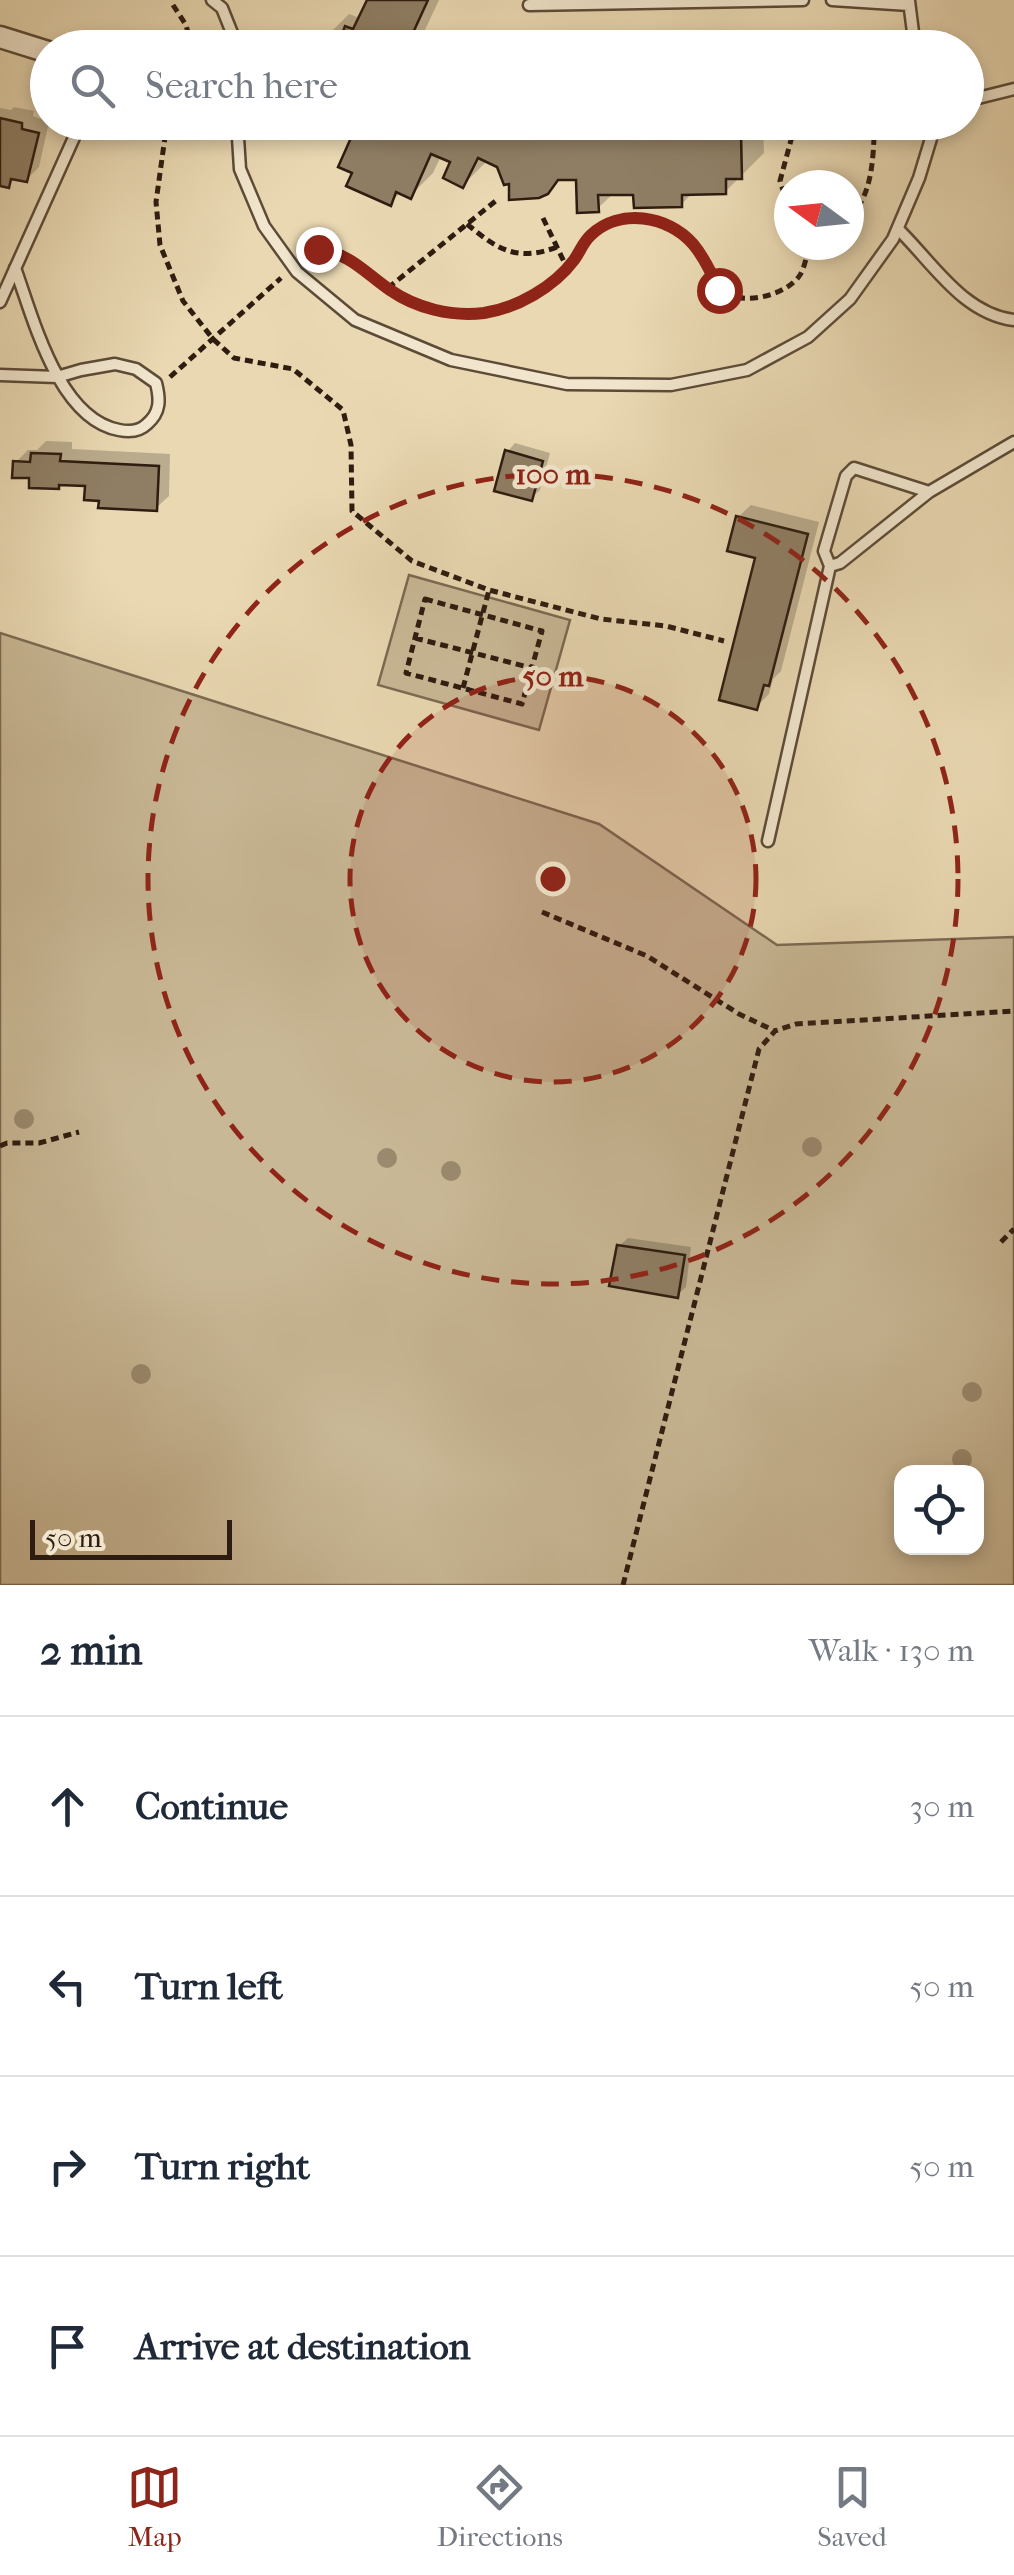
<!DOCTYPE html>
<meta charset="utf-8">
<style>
body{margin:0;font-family:"IM FELL French Canon",serif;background:#f2f2f3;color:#1f2937}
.controls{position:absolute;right:30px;bottom:30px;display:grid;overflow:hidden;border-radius:20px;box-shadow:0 5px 15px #0003}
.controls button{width:90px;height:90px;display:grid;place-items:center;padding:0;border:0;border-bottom:2px solid #e0e1e3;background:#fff;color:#1f2937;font:50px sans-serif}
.compass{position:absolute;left:774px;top:170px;width:90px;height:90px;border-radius:50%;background:#fff;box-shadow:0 5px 15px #0003;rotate:285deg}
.scale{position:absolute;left:30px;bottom:25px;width:202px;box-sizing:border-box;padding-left:10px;border:5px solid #2e1c10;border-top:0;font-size:28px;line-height:35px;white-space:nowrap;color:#2e1c10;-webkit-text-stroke:8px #f1e6cd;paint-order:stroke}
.stop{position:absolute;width:30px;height:30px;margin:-22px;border:8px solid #8f2418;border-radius:50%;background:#fff}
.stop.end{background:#8f2418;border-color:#fff;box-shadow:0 2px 10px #0008}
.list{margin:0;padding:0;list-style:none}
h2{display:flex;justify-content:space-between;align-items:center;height:130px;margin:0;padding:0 40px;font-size:42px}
h2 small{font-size:32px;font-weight:400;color:#747a83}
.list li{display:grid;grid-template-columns:65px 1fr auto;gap:30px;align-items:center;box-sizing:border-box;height:180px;padding:0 40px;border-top:2px solid #e0e1e3}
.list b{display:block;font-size:38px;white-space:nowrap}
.list em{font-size:32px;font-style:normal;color:#747a83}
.icon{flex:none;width:55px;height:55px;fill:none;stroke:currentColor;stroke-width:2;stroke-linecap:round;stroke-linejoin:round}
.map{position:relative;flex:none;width:1014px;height:1585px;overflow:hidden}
.search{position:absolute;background:#fff;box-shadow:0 5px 15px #0003;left:30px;right:30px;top:30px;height:110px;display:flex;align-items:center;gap:25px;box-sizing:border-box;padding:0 35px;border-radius:55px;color:#747a83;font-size:38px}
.sheet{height:850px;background:#fff}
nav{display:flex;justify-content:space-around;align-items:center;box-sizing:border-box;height:140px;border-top:2px solid #e0e1e3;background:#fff;font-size:28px;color:#747a83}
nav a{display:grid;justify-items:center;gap:5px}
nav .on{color:#8f2418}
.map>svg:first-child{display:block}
.green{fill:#c9b896;stroke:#7c6a53;stroke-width:2.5;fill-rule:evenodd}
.shadow{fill:#0003}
.building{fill:#8f7e64;stroke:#2e1c10;stroke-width:2.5}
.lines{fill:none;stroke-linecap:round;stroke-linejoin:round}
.lane-casing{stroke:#5d4b38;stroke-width:15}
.street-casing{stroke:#5d4b38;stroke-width:25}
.path{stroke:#2e1c10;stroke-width:5;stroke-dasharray:8 5;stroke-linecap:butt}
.lane{stroke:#f1e6cd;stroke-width:10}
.street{stroke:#f1e6cd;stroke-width:20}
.tree{fill:#9b8a6f}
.route{stroke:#8f2418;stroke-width:12}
.ring{fill:none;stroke:#8f2418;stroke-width:5;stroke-dasharray:18 12}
.centre{fill:#8f2418;stroke:#f1e6cd;stroke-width:5}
.ring-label{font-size:30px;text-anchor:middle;font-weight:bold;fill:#8f2418;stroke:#f1e6cd;stroke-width:9;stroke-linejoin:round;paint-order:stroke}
</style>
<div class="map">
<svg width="1014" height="1585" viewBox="0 0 1014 1585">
<rect width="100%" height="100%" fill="#e9d8b2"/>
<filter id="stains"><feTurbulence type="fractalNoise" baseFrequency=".002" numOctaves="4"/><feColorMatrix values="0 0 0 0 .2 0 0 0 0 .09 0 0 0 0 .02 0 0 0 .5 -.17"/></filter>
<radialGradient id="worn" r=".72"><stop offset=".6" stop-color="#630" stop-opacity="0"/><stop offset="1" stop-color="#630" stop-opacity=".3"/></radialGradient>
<path class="green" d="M 409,575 L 570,620 L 539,730 L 378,685 Z
M 0,633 L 599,824 L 777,945 L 1014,937 L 1014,1585 L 0,1585 ZM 902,1472 L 976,1472 L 976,1548 L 902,1548 Z"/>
<path class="shadow" d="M 369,0 L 439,0 L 425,30 L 463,48 L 321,48 L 326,37 L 349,14 L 357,17 L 365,10 Z
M 599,39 L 599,48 L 526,48 L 534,40 Z
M 14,107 L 34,111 L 33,116 L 49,122 L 39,167 L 26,180 L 16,177 L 8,186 L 0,184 L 0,108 L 11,110 Z
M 361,122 L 763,122 L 764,153 L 725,192 L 693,192 L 681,205 L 636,193 L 614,193 L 597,209 L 579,178 L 511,181 L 498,165 L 488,160 L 463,185 L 453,161 L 441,156 L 433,173 L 410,196 L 401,192 L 390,203 L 355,171 Z
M 46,441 L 72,442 L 72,449 L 170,454 L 169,496 L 156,508 L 101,499 L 88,484 L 62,483 L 58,486 L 32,476 L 16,462 L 28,450 L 37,450 Z
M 515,443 L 550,453 L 540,490 L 531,498 L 507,452 Z
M 751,505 L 819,522 L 781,671 L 773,679 L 769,694 L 756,707 L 758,556 L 738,517 Z
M 628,1238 L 691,1247 L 686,1287 L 677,1295 L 619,1246 Z"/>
<path class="building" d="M 367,0 L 428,0 L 406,48 L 318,48 L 324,36 L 339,42 L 345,26 L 353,29 Z
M 0,118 L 22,123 L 22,129 L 39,133 L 27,182 L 11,179 L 9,188 L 0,186 Z
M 358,122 L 726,123 L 725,133 L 741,133 L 742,179 L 726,179 L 726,194 L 682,195 L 682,207 L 634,208 L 633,195 L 598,195 L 599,212 L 577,213 L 576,180 L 558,180 L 548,194 L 539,198 L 509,200 L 509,184 L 504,185 L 497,167 L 478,158 L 463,188 L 443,178 L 450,162 L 431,154 L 411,199 L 396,192 L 391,206 L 346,186 L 352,173 L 338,167 Z
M 505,450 L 543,461 L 532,501 L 494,491 Z
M 31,453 L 61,454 L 60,461 L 159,466 L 157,511 L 98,508 L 99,501 L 84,500 L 85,486 L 59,485 L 59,489 L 29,488 L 29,478 L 12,478 L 13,461 L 30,462 Z
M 736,516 L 808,534 L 769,686 L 764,685 L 757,710 L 719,700 L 755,558 L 727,551 Z
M 617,1245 L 685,1255 L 678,1298 L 609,1286 Z"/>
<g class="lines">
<g class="lane-casing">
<path id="lane" d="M 212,0 L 222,8 L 238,48
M 832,0 L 909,5
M 909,1 L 915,48
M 529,5 L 803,0
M 966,101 L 1014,89
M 237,122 L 240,169 L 264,226 L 297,272 L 355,320 L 451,360 L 567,384 L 671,385 L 747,370 L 808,337 L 850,299 L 893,239 L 919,178 L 936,122
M 898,229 C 932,262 963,314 1014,320
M 0,302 L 81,122
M 0,375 L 57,377 L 81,370 L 115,364 L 136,369 L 156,383 C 160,399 161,412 147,424 C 140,431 129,432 119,430 C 58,419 33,317 15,268
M 929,492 L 854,468 L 846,476 L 824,551 L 830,566 L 840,563 L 929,492 L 1014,442
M 768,841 L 830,566"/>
</g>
<g class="street-casing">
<path id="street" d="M 0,37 L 48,52"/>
</g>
<path class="path" d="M 173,5 L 186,25 L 192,48
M 170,122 L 165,137 L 156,202 L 160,245 L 183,301 L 213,339 L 234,358 L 293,369 L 343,410 L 351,445 L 352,511 L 412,561 L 489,590 L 601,619 L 666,626 L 724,641
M 771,122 L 785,126 L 791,140 L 780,181 L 789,208
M 725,128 L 762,122
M 849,217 C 870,200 873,164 874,137
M 543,218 L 567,268
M 467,224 C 498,250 517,262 557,247
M 307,256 C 310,254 317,249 320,249 C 352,246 383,291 411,303 C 422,308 437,311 448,313 C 494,318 541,299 572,264 C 578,256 581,245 588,238 C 600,224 626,214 643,217 C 673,223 694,241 708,267 C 712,275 716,287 724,292 C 744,306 787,295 800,275 C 805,267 807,254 809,245
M 388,288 L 498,199
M 170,377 L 281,278
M 425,599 L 542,631 L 522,704 L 406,673 Z
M 415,638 L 532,668
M 463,688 L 489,590
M 542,912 L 647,956 L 739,1014 L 775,1031
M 0,1146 L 7,1143 L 39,1143 L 79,1132
M 1001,1242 L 1014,1229
M 623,1585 L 759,1049 L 775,1031 L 796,1024 L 1014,1011"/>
<use href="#lane" class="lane"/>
<use href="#street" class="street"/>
</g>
<g class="tree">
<circle cx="24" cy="1119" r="10"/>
<circle cx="812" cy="1147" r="10"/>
<circle cx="387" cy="1158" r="10"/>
<circle cx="451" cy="1171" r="10"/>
<circle cx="141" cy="1374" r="10"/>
<circle cx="972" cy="1392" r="10"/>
<circle cx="962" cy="1459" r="10"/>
</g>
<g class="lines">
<path class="route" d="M 318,249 C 351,254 364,272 390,290 C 416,308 451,317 484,313 C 517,308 554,287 574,260 C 580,252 583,242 591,235 C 619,208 668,215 693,244 C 704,257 712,274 719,290"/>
</g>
<circle cx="553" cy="879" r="203" fill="#8f2418" fill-opacity=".12"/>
<g class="ring">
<circle cx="553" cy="879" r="203"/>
<circle cx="553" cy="879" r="405"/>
</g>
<circle cx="553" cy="879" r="15" class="centre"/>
<g class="ring-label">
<text x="553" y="484">100 m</text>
<text x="553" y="686">50 m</text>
</g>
<rect width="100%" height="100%" filter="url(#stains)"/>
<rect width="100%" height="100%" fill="url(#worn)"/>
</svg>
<div class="controls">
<button><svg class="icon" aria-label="locate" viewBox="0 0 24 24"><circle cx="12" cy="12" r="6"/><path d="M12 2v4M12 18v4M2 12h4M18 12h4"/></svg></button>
</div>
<svg class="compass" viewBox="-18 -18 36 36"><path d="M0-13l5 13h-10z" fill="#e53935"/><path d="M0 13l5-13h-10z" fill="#747a83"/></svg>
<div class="scale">50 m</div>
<div class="stop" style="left:719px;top:290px"></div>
<div class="stop end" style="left:318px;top:249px"></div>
<div class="search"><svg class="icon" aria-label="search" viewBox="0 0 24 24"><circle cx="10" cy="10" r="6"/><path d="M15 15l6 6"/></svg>Search here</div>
</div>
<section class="sheet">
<h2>2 min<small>Walk · 130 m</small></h2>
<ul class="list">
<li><svg class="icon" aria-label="ahead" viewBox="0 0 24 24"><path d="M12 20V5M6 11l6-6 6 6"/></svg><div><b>Continue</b></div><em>30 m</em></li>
<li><svg class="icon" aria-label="left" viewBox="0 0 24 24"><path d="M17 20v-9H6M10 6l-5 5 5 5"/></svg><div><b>Turn left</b></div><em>50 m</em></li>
<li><svg class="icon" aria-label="right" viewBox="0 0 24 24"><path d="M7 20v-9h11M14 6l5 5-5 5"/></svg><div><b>Turn right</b></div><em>50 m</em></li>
<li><svg class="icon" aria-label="arrive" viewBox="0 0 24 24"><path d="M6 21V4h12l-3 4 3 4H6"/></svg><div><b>Arrive at destination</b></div></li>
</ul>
</section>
<nav>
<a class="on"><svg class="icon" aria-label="map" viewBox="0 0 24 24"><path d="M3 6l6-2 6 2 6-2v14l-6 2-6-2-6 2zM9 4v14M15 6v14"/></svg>Map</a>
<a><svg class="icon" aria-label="directions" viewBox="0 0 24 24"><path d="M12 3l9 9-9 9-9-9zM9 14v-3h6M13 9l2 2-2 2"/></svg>Directions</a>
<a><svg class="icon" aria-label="saved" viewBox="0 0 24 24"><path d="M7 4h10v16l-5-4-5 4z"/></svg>Saved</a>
</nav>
